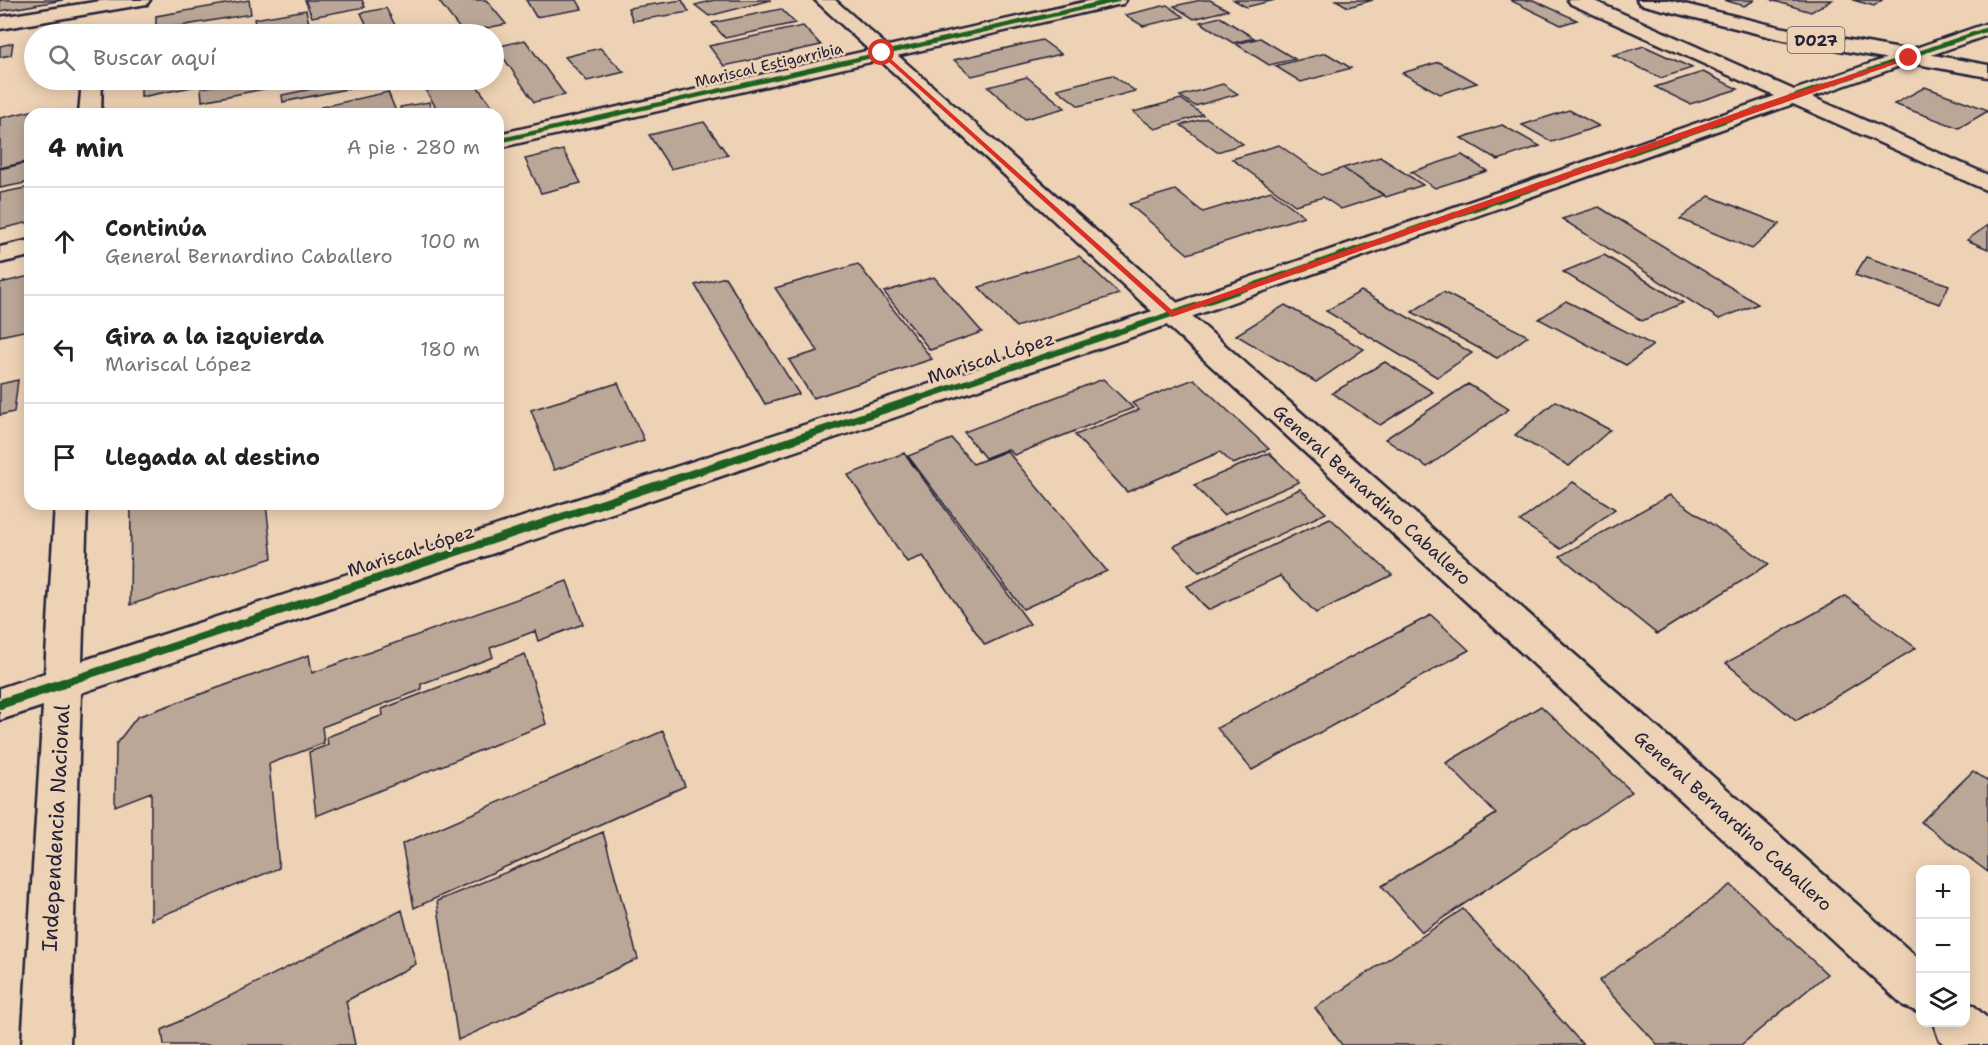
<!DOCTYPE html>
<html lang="es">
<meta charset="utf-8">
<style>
body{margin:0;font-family:"Shantell Sans",sans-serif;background:#f2f2f2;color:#202124}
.controls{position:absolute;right:18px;bottom:18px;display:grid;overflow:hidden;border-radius:12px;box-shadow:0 3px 15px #0003}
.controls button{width:54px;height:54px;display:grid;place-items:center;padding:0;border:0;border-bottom:2px solid #e0e0e0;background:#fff;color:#202124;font:30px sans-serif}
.stop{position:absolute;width:18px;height:18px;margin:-14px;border:4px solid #d93025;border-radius:50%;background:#fff}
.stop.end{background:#d93025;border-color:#fff;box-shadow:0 2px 6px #0008}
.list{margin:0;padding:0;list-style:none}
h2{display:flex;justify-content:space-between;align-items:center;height:78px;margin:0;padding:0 24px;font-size:26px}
h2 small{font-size:20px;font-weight:400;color:#757577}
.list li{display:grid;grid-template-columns:39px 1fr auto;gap:18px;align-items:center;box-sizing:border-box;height:108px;padding:0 24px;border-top:2px solid #e0e0e0}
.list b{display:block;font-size:22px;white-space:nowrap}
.list p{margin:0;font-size:20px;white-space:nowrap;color:#757577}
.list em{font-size:20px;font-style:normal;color:#757577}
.icon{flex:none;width:33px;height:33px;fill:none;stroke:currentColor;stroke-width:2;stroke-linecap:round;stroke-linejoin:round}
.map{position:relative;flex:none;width:1988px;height:1045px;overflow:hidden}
.search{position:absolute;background:#fff;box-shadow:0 3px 15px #0003;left:24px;top:24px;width:480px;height:66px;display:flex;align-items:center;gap:15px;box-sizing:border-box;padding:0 21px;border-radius:33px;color:#757577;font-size:22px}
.panel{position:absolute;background:#fff;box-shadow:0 3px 15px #0003;left:24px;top:108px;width:480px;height:402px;border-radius:18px}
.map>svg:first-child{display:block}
.building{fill:#bba797;stroke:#22223b;stroke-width:1.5}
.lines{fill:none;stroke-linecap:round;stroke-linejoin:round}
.street-casing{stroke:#22223b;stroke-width:5}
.secondary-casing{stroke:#22223b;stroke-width:5}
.primary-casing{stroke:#22223b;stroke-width:5}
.street{fill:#eed2b5;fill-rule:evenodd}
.secondary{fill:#eed2b5;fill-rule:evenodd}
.primary{fill:#eed2b5;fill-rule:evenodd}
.cycleway-far3-casing{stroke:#eed2b5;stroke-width:7}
.cycleway-far2-casing{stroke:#eed2b5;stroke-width:9}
.cycleway-far1-casing{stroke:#eed2b5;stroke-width:11}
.cycleway-casing{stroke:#eed2b5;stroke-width:14}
.cycleway-far3{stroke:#1b5e20;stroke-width:4.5}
.cycleway-far2{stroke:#1b5e20;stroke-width:6}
.cycleway-far1{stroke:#1b5e20;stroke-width:8}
.cycleway{stroke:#1b5e20;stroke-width:10}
.route{fill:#d93025}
.labels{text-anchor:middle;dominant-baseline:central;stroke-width:5;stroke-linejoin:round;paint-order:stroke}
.far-street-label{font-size:15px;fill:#22223b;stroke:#eed2b5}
.shield{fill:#eed2b5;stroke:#5f5760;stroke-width:1.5}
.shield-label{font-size:16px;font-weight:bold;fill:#22223b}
.street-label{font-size:18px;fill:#22223b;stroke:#eed2b5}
.near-street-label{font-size:21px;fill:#22223b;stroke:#eed2b5}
</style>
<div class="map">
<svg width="1988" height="1045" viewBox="0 0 1988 1045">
<rect width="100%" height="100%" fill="#eed2b5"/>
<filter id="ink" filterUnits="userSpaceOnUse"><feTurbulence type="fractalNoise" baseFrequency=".0167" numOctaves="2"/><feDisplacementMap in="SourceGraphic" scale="12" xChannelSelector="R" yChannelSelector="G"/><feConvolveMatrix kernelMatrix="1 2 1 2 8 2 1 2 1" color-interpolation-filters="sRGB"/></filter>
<g filter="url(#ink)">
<path class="building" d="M 0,0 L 63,0 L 0,11 Z
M 249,0 L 251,14 L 156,30 L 156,16 Z
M 305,0 L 362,0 L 365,7 L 312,17 Z
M 438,0 L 486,0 L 506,24 L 463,33 Z
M 526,0 L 577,0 L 582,9 L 536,17 Z
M 682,0 L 689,12 L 633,21 L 628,8 Z
M 714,0 L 771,0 L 709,16 L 695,5 Z
M 1201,0 L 1210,0 L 1228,10 L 1194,19 L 1174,6 Z
M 1234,0 L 1275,0 L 1246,7 Z
M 1336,0 L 1373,0 L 1348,7 Z
M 1510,0 L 1533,0 L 1577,20 L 1561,25 Z
M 1724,0 L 1755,0 L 1744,6 Z
M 1771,0 L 1832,0 L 1811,12 Z
M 1853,0 L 1882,0 L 1874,6 Z
M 1167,5 L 1184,17 L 1143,26 L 1125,15 Z
M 386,8 L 397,29 L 371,34 L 361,13 Z
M 781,9 L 795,23 L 725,38 L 712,23 Z
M 306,10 L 309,24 L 257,33 L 254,19 Z
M 1220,17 L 1254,38 L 1233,43 L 1200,22 Z
M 300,26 L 303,34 L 268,33 Z
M 803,26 L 821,45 L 724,66 L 709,46 Z
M 1260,38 L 1295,59 L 1269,65 L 1236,44 Z
M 525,40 L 565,95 L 534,102 L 496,47 Z
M 1042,40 L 1061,54 L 972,76 L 954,60 Z
M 13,43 L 11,55 L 0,57 L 0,46 Z
M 1644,46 L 1692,68 L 1661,78 L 1613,55 Z
M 600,48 L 624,72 L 587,81 L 565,57 Z
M 1326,53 L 1351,68 L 1301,82 L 1275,66 Z
M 1439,62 L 1477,83 L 1440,94 L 1402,73 Z
M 1703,72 L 1738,89 L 1690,104 L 1655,87 Z
M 1112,75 L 1135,91 L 1079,106 L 1057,89 Z
M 1027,77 L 1065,108 L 1025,119 L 988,87 Z
M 141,80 L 201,80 L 202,85 L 141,97 Z
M 247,80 L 304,80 L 305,81 L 202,101 L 201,88 Z
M 355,80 L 385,81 L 283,102 L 282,95 Z
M 473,80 L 497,114 L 440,114 L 426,91 Z
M 1223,84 L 1238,94 L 1195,106 L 1180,96 Z
M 1925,87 L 1988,110 L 1988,111 L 1959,128 L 1894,104 Z
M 388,92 L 397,114 L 323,114 L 321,107 Z
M 1181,99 L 1203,115 L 1155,129 L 1133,112 Z
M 429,102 L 431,114 L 402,114 L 400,107 Z
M 44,108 L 44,114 L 30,114 L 30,161 L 0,168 L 0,118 Z
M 1569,110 L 1599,126 L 1552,142 L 1522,125 Z
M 1207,118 L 1243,144 L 1217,152 L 1181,125 Z
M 704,122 L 728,155 L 671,169 L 649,135 Z
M 1502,125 L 1540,146 L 1498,160 L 1461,138 Z
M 1279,145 L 1322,175 L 1343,168 L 1384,195 L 1341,209 L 1323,197 L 1295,205 L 1232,159 Z
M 563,150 L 581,183 L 541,193 L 525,159 Z
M 1462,155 L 1487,171 L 1435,188 L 1411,172 Z
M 1380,157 L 1423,185 L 1386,197 L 1343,168 Z
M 30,162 L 30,182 L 0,188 L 0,169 Z
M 30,187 L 30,222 L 0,229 L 0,193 Z
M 1175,190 L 1203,212 L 1271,191 L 1304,216 L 1188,254 L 1129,204 Z
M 1709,196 L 1780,224 L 1752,249 L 1680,219 Z
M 1599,207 L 1758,304 L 1719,319 L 1562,219 Z
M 1988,225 L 1988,249 L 1967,240 Z
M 1604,255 L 1683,303 L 1642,321 L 1563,272 Z
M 1079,256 L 1119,294 L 1016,327 L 979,287 Z
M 1866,257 L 1949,285 L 1940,304 L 1855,275 Z
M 858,264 L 932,359 L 813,398 L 789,360 L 818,351 L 775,288 Z
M 30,276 L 28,330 L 0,336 L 0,283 Z
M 725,277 L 799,394 L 765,404 L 695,285 Z
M 934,277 L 982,332 L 930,350 L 884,292 Z
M 1361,291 L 1472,353 L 1437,377 L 1326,311 Z
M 1443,292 L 1528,336 L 1497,358 L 1412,312 Z
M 1566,301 L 1653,345 L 1626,365 L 1539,319 Z
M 1285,305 L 1364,349 L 1316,382 L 1236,335 Z
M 1385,362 L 1433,392 L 1380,425 L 1332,393 Z
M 1103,379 L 1133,408 L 1014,455 L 1008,449 L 985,458 L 964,432 Z
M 1194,379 L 1269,449 L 1233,464 L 1220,452 L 1127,492 L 1075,435 L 1139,410 L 1132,403 Z
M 18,380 L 14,412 L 0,415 L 0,384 Z
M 618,383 L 644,440 L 554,470 L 531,410 Z
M 1468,384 L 1509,409 L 1427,467 L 1385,439 Z
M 1556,401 L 1610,430 L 1569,466 L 1515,435 Z
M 952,439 L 973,464 L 1007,451 L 1107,571 L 1023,609 L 908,456 Z
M 904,453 L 1030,624 L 985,645 L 923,556 L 907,562 L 848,475 Z
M 1269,453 L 1299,482 L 1223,515 L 1194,485 Z
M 1573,482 L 1615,509 L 1561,549 L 1520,521 Z
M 1300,489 L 1326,513 L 1199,572 L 1174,546 Z
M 1670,495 L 1769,564 L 1657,634 L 1560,556 Z
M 131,504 L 266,504 L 272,558 L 130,605 Z
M 1330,518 L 1392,575 L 1316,613 L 1280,576 L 1208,610 L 1187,586 Z
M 567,581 L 583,624 L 538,641 L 535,631 L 490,648 L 493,657 L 421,684 L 421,690 L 322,727 L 324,743 L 269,764 L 279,868 L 151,920 L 151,792 L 115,806 L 116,744 L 137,717 L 309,655 L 312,673 Z
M 1845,596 L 1916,648 L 1796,721 L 1726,663 Z
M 1431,615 L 1469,650 L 1252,770 L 1217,728 Z
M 525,654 L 546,724 L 316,816 L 309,752 L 328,745 L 327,737 L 383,715 L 382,709 Z
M 1541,706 L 1632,792 L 1422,932 L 1382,886 L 1496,814 L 1446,763 Z
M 663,731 L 685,786 L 414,908 L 402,844 Z
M 1973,771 L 1988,781 L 1988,872 L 1921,822 Z
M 603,832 L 638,959 L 458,1040 L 437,901 Z
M 1731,885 L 1827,974 L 1741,1045 L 1658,1045 L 1599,981 Z
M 1463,909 L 1583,1045 L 1342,1045 L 1315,1008 Z
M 402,910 L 416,964 L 346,1001 L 355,1045 L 164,1045 L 162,1030 Z"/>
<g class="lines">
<g class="street-casing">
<path id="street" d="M 107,0 L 150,0 L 147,4 L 141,5 L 0,29 L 0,17 Z
M 1093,0 L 1126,0 L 1123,4 L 1117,5 L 498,148 L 498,134 Z
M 1568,0 L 1592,0 L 1794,90 L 1988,23 L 1988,35 L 1812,97 L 1988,175 L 1988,191 L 1793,104 L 1182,320 L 81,693 L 70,1045 L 22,1045 L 43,706 L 0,720 L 0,688 L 45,673 L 55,504 L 87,504 L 82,661 L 1162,308 L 1775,96 L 1571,4 Z
M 82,80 L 102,80 L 101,114 L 79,114 Z
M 30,240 L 30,256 L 0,263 L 0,247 Z"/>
</g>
<g class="secondary-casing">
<path id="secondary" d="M 815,0 L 835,0 L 1920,960 L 1920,1013 L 1904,1006 Z
M 1966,1002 L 1973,1005 L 1988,1019 L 1988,1045 L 1946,1045 L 1939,1039 L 1933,1022 L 1966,1022 Z"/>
</g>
<g class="primary-casing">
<path id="primary" d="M 1637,0 L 1668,0 L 1779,27 L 1988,65 L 1988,77 L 1779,39 L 1640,4 Z"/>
</g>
<use href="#street" class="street"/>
<use href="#secondary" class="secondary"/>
<use href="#primary" class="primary"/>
<g class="cycleway-far3-casing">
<path id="cycleway-far3" d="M 498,141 L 1117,0
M 1566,176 L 1988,29"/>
</g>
<g class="cycleway-far2-casing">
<path id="cycleway-far2" d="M 914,400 L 1172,314 L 1570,175"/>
</g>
<g class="cycleway-far1-casing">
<path id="cycleway-far1" d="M 60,684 L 919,398"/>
</g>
<g class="cycleway-casing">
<path id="cycleway" d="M 0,704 L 64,683"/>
</g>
<use href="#cycleway-far3" class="cycleway-far3"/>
<use href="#cycleway-far2" class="cycleway-far2"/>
<use href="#cycleway-far1" class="cycleway-far1"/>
<use href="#cycleway" class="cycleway"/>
</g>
</g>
<path class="route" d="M 882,51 L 1173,311 L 1790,94 L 1907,57 L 1912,58 L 1172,317 L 880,54 Z"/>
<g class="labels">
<g class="far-street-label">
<text transform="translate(769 65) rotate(-13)">Mariscal Estigarribia</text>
</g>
<rect class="shield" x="1787.5" y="27" width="57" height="26" rx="4.5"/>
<g class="shield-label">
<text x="1816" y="40">D027</text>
</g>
<g class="street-label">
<text transform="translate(991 358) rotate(-18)">Mariscal López</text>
<text transform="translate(1372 495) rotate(42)">General Bernardino Caballero</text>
<text transform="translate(411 551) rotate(-18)">Mariscal López</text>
<text transform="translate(1733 821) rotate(42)">General Bernardino Caballero</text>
</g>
<g class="near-street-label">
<text transform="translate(56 828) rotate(-87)">Independencia Nacional</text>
</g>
</g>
</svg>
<div class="controls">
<button>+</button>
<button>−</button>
<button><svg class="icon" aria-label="layers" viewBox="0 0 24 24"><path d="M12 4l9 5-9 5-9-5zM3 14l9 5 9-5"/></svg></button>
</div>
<div class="stop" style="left:882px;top:53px"></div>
<div class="stop end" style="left:1909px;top:58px"></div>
<div class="search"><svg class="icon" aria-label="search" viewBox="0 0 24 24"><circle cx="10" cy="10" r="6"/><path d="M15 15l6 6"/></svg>Buscar aquí</div>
<section class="panel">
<h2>4 min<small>A pie · 280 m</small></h2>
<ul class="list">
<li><svg class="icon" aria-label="ahead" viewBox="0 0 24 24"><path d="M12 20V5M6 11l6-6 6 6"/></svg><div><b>Continúa</b><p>General Bernardino Caballero</p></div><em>100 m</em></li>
<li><svg class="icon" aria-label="left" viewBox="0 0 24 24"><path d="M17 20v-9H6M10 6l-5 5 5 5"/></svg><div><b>Gira a la izquierda</b><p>Mariscal López</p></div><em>180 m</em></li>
<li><svg class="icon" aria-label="arrive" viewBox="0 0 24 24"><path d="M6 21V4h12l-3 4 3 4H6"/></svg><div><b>Llegada al destino</b></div></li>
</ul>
</section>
</div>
